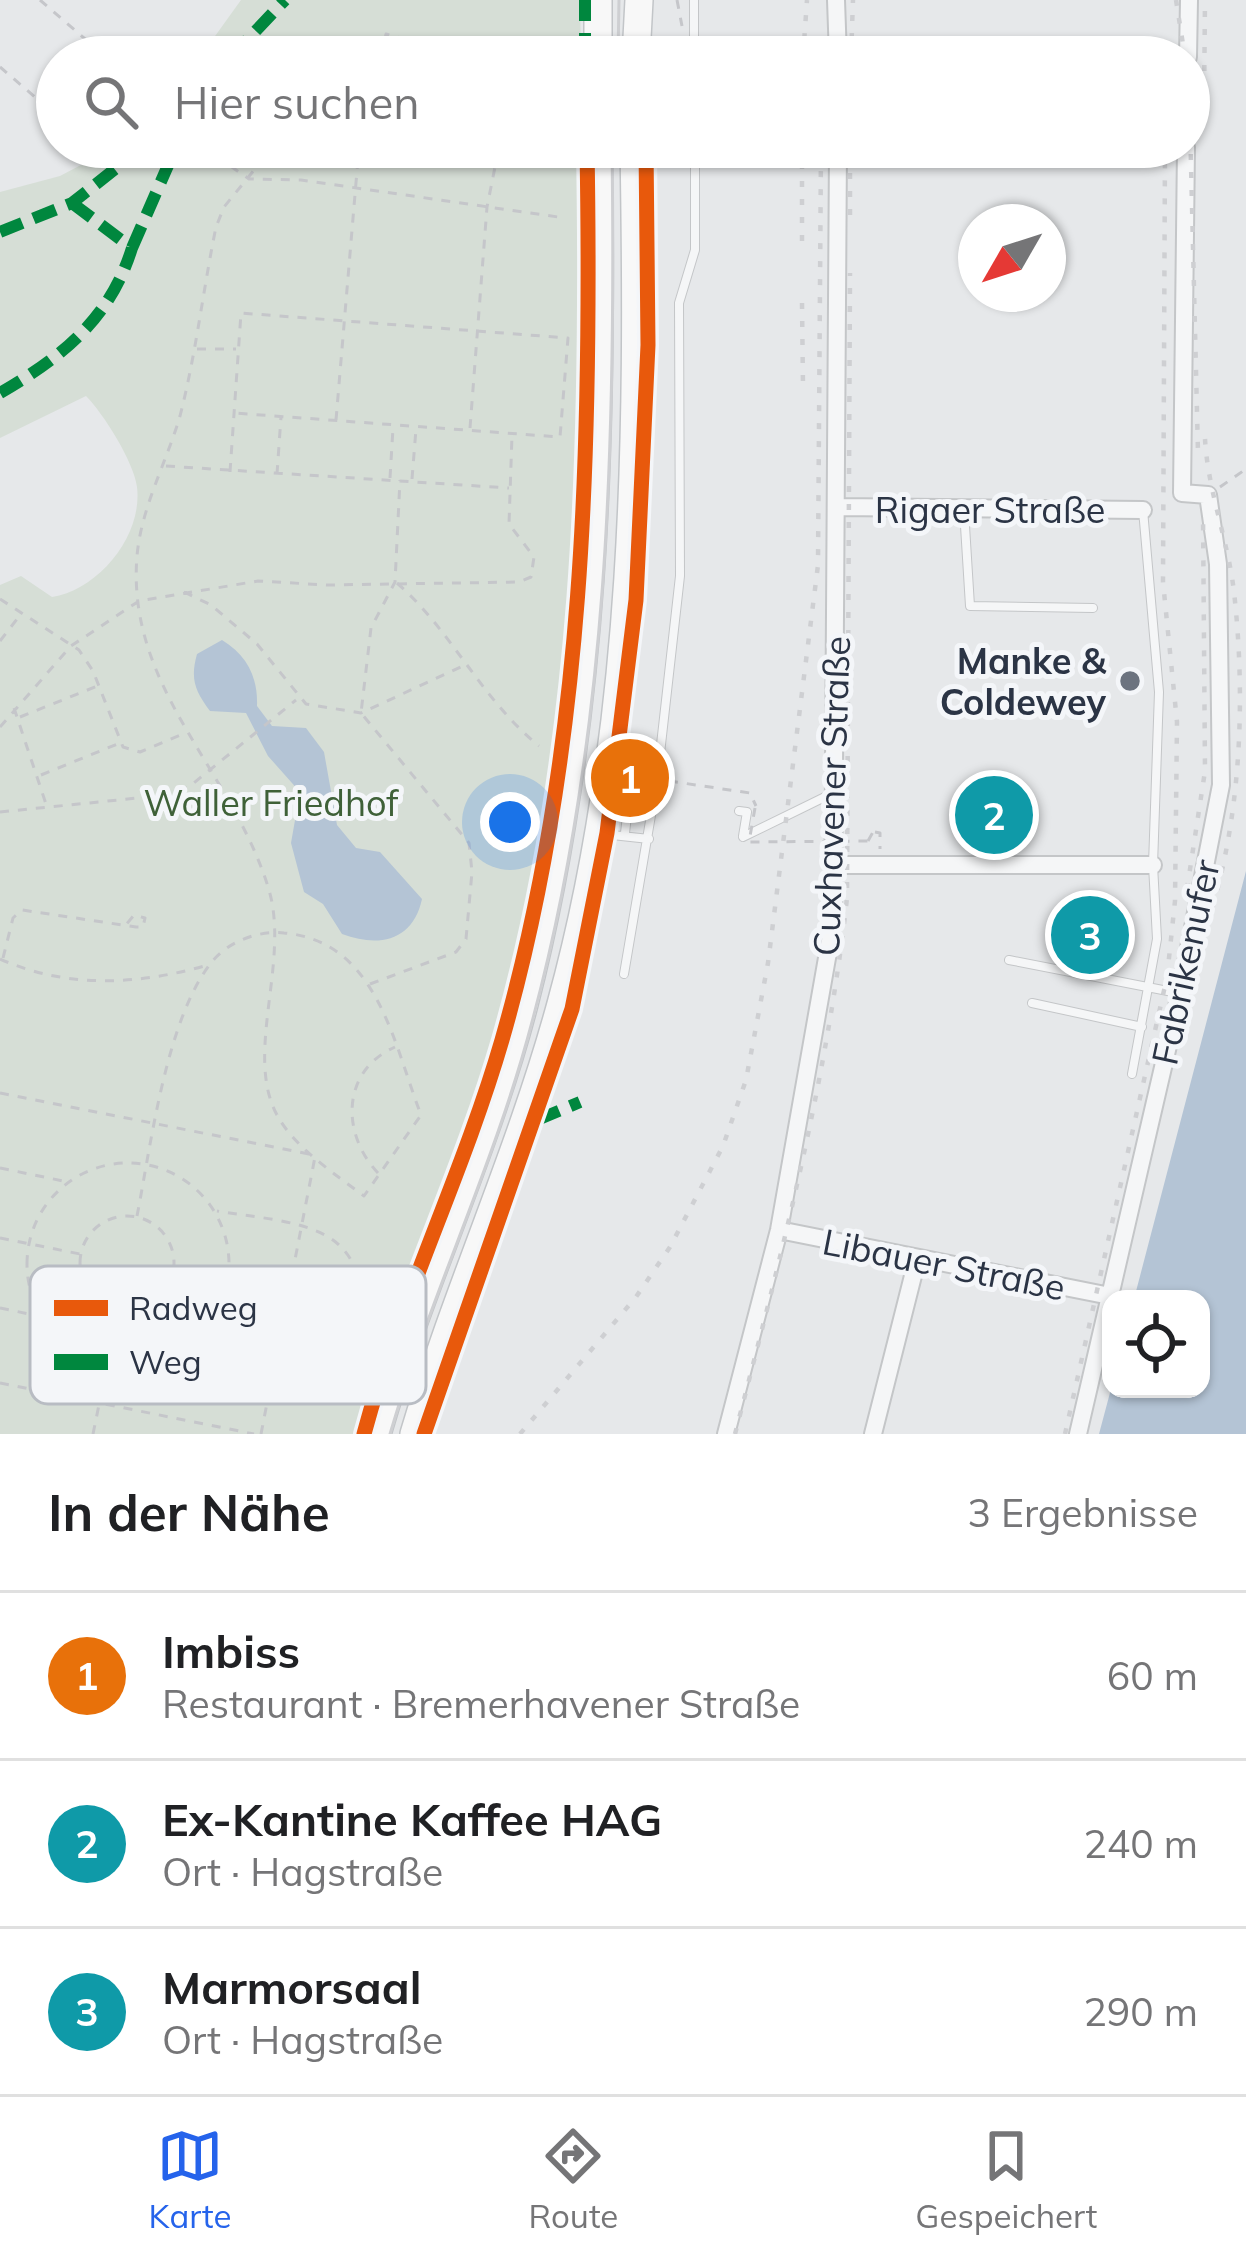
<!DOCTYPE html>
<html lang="de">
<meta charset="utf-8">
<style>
body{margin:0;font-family:Mulish,sans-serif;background:#f2f2f2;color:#202124}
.controls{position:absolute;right:36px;bottom:36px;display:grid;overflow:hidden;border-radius:24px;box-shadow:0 3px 9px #0004}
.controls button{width:108px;height:108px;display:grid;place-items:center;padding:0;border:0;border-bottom:3px solid #e0e0e0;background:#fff;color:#202124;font:60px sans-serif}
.compass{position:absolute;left:958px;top:204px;width:108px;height:108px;border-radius:50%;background:#fff;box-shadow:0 3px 9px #0004;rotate:231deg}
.you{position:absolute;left:510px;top:822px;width:42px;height:42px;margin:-30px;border:9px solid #fff;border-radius:50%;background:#1a73e8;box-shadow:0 0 0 18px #1a73e833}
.badge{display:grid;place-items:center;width:78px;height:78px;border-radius:50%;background:#2563eb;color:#fff;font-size:39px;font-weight:700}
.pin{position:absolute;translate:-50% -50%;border:6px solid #fff;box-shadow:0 3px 12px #0006}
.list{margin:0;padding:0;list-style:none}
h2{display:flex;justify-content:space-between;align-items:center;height:156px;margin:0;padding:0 48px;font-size:51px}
h2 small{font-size:39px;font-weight:400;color:#757577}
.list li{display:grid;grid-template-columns:78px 1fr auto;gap:36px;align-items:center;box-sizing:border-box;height:168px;padding:0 48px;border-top:3px solid #e0e0e0}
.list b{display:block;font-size:45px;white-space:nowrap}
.list p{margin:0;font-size:39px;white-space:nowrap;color:#757577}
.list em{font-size:39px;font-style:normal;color:#757577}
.icon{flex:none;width:66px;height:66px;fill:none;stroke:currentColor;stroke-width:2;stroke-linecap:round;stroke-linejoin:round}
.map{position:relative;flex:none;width:1246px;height:1434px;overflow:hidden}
.search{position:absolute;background:#fff;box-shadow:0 3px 9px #0004;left:36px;right:36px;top:36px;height:132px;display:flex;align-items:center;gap:30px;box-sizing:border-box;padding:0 42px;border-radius:66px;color:#757577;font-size:45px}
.sheet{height:660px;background:#fff}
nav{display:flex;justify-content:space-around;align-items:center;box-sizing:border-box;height:168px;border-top:3px solid #e0e0e0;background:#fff;font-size:33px;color:#757577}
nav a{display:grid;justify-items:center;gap:6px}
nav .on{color:#2563eb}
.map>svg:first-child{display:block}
.green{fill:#d6ded6}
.water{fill:#b4c4d5}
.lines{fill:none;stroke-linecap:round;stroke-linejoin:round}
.service-casing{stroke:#c4c6c8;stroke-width:10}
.minor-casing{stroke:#c4c6c8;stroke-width:20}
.primary-casing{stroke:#c2c5c8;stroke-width:30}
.path{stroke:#c5c6ca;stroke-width:3;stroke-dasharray:9 9;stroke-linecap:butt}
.service{stroke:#f5f6f7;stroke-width:8}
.minor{stroke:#f5f6f7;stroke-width:16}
.primary{stroke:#f8f8f8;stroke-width:27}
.tram{stroke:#cecfd2;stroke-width:3}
.rail{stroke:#cecfd2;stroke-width:4.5;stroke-dasharray:6 12;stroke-linecap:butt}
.path-bridge{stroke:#c5c6ca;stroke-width:3;stroke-dasharray:9 9;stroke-linecap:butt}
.quiet{stroke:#00873e;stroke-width:12;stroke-dasharray:24 12;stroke-linecap:butt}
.cycleway-casing{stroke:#f4f6f9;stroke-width:22}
.cycleway{stroke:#e8590c;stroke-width:15}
.poi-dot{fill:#6c737f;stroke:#f4f6f9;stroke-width:4.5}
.labels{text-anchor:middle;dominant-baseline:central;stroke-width:10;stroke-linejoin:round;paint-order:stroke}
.street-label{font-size:36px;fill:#2b3445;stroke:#f4f6f9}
.poi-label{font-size:36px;font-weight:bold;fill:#2b3445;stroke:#f4f6f9;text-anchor:end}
.park-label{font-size:36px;fill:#3f6138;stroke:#f4f6f9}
.key{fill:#f4f6f9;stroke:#b8bcc3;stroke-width:3}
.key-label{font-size:33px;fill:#2b3445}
</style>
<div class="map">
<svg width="1246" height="1434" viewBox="0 0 1246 1434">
<rect width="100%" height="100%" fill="#e6e8ea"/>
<path class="green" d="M 241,0 L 580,0 L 581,57 L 200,57 Z
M 115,147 L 582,147 C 588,460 569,771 486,1075 C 452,1198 391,1311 357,1434 L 0,1434 L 0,585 L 21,576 L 52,597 C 98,590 143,536 137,487 C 134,462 103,413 86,396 L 0,438 L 0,192 L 60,176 Z"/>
<path class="water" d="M 222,640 C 247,655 258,677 257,706 L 272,726 L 306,728 L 324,752 L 337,825 L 356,848 L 380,852 L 422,899 C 413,941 379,948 342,934 L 323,904 L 304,892 L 291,843 L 300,792 L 268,756 L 246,713 L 210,711 C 195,691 190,679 197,654 Z
M 1246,871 L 1246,1434 L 1099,1434 L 1111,1389 L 1201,1389 L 1201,1299 L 1134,1299 Z"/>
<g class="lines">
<g class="service-casing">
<path id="service" d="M 694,0 L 694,57
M 964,510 L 970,606 L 1093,608
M 739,811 L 747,812 L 743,836
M 625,833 L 628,807 L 655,788
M 603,834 L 649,839
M 743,837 L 835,792
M 1009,960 L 1178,993
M 624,974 L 657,780 L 680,576 L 679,303 L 695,250 L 695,147
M 1032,1003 L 1142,1027
M 1132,1074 L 1157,939 L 1153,865 L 1159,692 L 1143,510"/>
</g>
<g class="minor-casing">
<path id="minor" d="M 836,0 L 838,57
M 1188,57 L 1189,0
M 837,507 L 1143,510
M 836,865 L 1153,865
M 779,1230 L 1110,1296
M 726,1434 L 779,1230 L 833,924 L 838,147
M 873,1434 L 917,1260
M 1078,1434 L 1180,994 L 1221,785 L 1218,564 L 1208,495 L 1182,493 L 1186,147"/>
</g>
<g class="primary-casing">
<path id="primary" d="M 598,57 L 598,0
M 636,57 L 639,0
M 377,1434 C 419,1288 486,1151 524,1004 C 596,724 603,434 598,147
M 414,1434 C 457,1289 521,1151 561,1004 C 637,728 639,432 634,147"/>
</g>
<path class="path" d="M 40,0 L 106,57
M 677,0 L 682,26
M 381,57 L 386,34 L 470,57
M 0,67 L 57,116
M 216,156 L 249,179 L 301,180 L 558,217
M 197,349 L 236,349
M 336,420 L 359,147
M 470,428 L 487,207 L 499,147
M 166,466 L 509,488
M 230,472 L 241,313 L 568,338 L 560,437 L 234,413
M 277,474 L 281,417
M 390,478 L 393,428
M 412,479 L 416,429
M 1220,487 L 1246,469
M 397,583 C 452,631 481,699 539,746
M 184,592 L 211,605 L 257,644 L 306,704 L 361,713 L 465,665
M 0,599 L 79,650 L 93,671 L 123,747 L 140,752 L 185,733
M 0,641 L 21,614
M 14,708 L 47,807
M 20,717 L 100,685
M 0,727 L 71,646 L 139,601 L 258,581 L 327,585 L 519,582 L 531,577 L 534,557 L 509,524 L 512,435
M 41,775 L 120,743
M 669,781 L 750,793 L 756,806
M 0,812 L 167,795 L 190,786 L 296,700
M 875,832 L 880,833 L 880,849
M 868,841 L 873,832
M 3,958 L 13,918 L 22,910 L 136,927 L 143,927 L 145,918 L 134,915 L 125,926
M 0,959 C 68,989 138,985 208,965
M 370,984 L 456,952 L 466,939 L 472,872 L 469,843 L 361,713 L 371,628 L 395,582 L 400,480
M 0,1093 L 314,1155
M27 1264a101 101 0 1 1 202 0a101 101 0 1 1-202 0Z
M 0,1168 L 68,1182
M 378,1173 C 341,1134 341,1071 395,1047
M80 1263a47 47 0 1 1 94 0a47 47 0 1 1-94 0Z
M 137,1216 C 151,1145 166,1020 211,963 C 227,942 258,930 284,933 C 377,941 393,1042 421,1115 L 364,1196 C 336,1175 294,1147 277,1115 C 244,1054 290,962 269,890 C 233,770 126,689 137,556 C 141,508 167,461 180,416 C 196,354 203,290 216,227 L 224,207 L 273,147
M 0,1238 L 80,1254
M 174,1270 L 286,1293
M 0,1308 L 39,1316
M 189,1346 C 223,1353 264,1368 299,1365 C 365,1359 383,1266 325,1235 C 295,1219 250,1217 217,1211
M 0,1383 L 254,1434
M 93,1434 L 118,1312
M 261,1434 L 315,1157"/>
<use href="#service" class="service"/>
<use href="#minor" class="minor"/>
<use href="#primary" class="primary"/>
<path class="tram" d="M 618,57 L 619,0
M 390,1434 C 431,1294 495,1163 532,1022 C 609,736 616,441 612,147"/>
<path class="rail" d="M 1176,0 L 1185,57
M 803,57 L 807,0
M 851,57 L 853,0
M 1189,82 L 1198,453
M 1204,107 L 1205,0
M 850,215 L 850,147
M 802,241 L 802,147
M 802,303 L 803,387
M 1187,889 L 1205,771 L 1203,513
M 1170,1006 C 1183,978 1199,951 1208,922 C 1241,819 1246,700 1234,592 C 1228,540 1208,492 1205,439
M 520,1434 L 636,1297 L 670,1247 L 723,1146 L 746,1080 L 768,963 L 818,565 L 821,147
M 735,1434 C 781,1257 827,1080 847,898 L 850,273
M 1065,1434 L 1167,977 L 1175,901 L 1177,722 L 1163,582 L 1165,147"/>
<path class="path-bridge" d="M 755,808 L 749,842 L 868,841"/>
<path class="quiet" d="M 231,57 L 285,0
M 585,57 L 585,0
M 187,147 L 216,156
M 0,232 L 72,203 L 124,162 L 169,147
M 132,248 L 176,147
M 0,393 C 62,357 110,319 132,248 L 72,203
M 537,1120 L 580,1102"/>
<g class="cycleway-casing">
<path id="cycleway" d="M 364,1434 C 400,1300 463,1174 502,1040 C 585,751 592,445 587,147
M 424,1434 L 572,1009 L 607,833 L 636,600 L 648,345 L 646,147"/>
</g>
<use href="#cycleway" class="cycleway"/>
</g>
<circle class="poi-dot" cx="1130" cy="681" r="12"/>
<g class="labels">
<g class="street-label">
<text x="990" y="509">Rigaer Straße</text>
<text transform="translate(831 796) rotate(-88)">Cuxhavener Straße</text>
<text transform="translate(1185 962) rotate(-78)">Fabrikenufer</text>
<text transform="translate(944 1264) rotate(11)">Libauer Straße</text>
</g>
<g class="poi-label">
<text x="1106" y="660">Manke &amp;<tspan x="1106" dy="41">Coldewey</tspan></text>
</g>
<g class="park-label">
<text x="271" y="802">Waller Friedhof</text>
</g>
</g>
<rect x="30" y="1266" width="396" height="138" rx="18" class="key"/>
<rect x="54" y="1300" width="54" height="16" fill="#e8590c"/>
<rect x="54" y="1354" width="54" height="16" fill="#00873e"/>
<g class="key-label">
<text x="129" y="1320">Radweg</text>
<text x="129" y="1374">Weg</text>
</g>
</svg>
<div class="controls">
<button><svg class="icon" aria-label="locate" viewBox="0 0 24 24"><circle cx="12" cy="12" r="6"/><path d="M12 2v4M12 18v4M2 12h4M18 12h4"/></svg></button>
</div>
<svg class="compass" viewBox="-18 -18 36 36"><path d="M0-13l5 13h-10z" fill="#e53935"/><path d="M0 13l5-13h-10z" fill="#757577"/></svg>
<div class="you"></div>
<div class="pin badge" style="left:630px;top:778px;background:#e8710a">1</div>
<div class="pin badge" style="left:994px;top:815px;background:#0f9aa8">2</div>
<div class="pin badge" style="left:1090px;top:935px;background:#0f9aa8">3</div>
<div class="search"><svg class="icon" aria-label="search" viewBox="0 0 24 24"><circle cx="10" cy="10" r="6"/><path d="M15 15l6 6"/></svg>Hier suchen</div>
</div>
<section class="sheet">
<h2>In der Nähe<small>3 Ergebnisse</small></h2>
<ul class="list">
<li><span class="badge" style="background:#e8710a">1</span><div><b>Imbiss</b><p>Restaurant · Bremerhavener Straße</p></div><em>60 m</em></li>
<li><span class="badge" style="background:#0f9aa8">2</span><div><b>Ex-Kantine Kaffee HAG</b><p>Ort · Hagstraße</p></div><em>240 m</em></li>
<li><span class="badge" style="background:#0f9aa8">3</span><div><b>Marmorsaal</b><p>Ort · Hagstraße</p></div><em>290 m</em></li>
</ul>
</section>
<nav>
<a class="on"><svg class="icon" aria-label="map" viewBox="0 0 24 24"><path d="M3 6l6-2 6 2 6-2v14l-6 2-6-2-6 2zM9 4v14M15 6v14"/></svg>Karte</a>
<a><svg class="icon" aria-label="directions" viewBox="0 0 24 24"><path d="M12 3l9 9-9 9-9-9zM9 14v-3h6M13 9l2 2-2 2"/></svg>Route</a>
<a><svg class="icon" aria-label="saved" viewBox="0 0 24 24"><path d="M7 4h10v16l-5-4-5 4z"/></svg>Gespeichert</a>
</nav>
